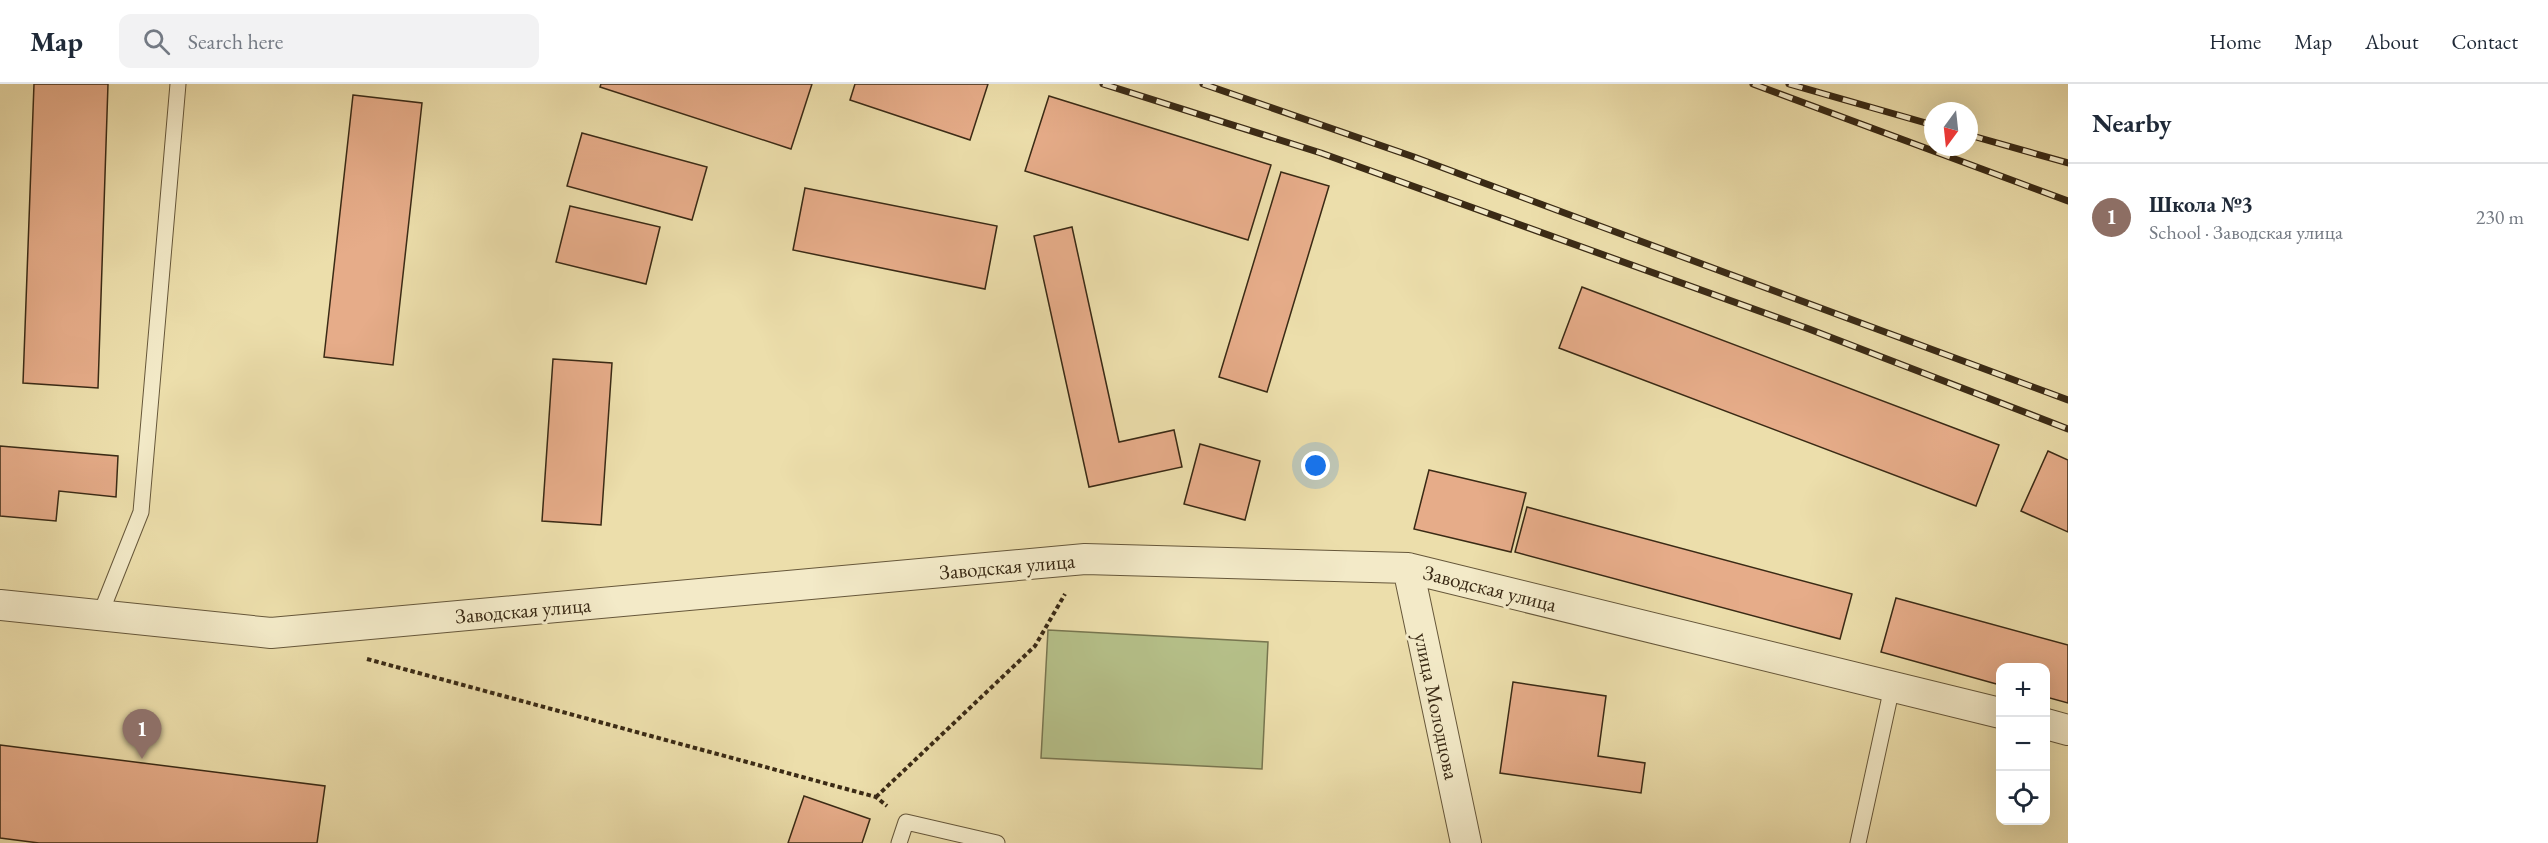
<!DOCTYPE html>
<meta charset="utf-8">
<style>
body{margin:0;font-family:"EB Garamond",serif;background:#f2f2f3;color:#1f2937}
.controls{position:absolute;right:18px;bottom:18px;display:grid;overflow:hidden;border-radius:12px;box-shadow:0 6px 24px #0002}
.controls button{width:54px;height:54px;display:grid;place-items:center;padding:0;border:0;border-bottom:2px solid #e0e1e3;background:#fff;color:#1f2937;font:30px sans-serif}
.compass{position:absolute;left:1924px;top:18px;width:54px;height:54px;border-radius:50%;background:#fff;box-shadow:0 6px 24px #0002;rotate:195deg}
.you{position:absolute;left:1316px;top:382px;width:21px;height:21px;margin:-15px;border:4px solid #fff;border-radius:50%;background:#1a73e8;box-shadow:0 0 0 9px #1a73e833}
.badge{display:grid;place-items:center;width:39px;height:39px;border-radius:50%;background:#8f2418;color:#fff;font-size:20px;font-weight:700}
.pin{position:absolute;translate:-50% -50px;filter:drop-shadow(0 2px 3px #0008)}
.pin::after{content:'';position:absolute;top:32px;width:21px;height:18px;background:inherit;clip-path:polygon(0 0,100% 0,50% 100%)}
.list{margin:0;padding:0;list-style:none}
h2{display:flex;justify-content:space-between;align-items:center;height:78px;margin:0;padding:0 24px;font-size:26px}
h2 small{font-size:20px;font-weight:400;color:#747a83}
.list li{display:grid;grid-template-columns:39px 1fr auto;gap:18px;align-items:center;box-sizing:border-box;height:108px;padding:0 24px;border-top:2px solid #e0e1e3}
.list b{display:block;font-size:22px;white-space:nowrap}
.list p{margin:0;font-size:20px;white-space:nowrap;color:#747a83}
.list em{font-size:20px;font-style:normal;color:#747a83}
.icon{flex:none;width:33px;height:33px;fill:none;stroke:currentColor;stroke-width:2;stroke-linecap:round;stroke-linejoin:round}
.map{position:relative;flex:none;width:2068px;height:759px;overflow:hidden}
header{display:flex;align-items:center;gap:36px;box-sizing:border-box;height:84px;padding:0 30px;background:#fff;border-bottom:2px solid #e0e1e3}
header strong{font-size:28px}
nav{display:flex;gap:33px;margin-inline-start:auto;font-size:21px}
.search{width:420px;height:54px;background:#f2f2f3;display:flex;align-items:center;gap:15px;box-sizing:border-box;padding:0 21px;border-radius:12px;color:#747a83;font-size:22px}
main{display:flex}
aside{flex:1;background:#fff}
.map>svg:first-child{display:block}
.green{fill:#b6c18a;stroke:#787650;stroke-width:1.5}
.building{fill:#e6ac89;stroke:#3a2a15;stroke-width:1.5}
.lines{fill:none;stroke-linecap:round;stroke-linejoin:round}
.service-casing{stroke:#66573a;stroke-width:17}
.minor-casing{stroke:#66573a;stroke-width:32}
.path{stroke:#3a2a15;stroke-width:4;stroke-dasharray:4.5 3;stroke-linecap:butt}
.service{stroke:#f3eac8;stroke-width:15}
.minor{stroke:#f3eac8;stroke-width:30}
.rail-casing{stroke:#3a2a15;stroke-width:7}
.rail{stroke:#f3eac8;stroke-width:4.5;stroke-dasharray:14;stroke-linecap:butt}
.labels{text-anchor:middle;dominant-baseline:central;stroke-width:6;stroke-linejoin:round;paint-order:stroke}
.street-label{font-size:21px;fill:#3a2a15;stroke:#f3eac8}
</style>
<header>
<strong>Map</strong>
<div class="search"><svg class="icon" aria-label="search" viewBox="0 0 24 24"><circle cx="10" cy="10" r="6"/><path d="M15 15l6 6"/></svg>Search here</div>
<nav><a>Home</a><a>Map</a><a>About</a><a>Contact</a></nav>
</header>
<main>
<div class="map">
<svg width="2068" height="759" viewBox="0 0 2068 759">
<rect width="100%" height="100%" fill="#ecdeab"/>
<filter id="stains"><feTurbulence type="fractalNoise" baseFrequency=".00333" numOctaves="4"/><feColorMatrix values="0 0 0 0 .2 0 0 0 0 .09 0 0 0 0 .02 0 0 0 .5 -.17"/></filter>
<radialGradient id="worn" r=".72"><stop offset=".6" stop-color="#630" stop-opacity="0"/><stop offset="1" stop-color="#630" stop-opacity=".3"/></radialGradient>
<path class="green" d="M 1048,546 L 1268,558 L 1262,685 L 1041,674 Z"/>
<path class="building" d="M 34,0 L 108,0 L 98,304 L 23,299 Z
M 601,0 L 812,0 L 791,65 L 600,3 Z
M 855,0 L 988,0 L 970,56 L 850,16 Z
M 353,11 L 422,19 L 393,281 L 324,273 Z
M 1049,12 L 1271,81 L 1248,156 L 1025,87 Z
M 582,49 L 707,83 L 692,136 L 567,102 Z
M 1281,88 L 1329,102 L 1267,308 L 1219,293 Z
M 805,104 L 997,142 L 985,205 L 793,166 Z
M 570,122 L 660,143 L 646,200 L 556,178 Z
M 1072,143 L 1119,358 L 1174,346 L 1182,383 L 1089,403 L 1034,152 Z
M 1582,203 L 1999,361 L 1976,422 L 1559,264 Z
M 553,275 L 612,279 L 601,441 L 542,437 Z
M 1200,360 L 1260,377 L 1245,436 L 1184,420 Z
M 0,362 L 118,372 L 116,413 L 59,407 L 56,437 L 0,432 Z
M 2048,367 L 2068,376 L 2068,448 L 2021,427 Z
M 1429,386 L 1526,409 L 1511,468 L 1414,445 Z
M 1527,423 L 1852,510 L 1840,555 L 1515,468 Z
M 1896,514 L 2068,561 L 2068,619 L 2046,613 L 2046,584 L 2000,584 L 2000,601 L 1881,568 Z
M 1513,598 L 1606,612 L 1598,672 L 1645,679 L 1641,709 L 1500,689 Z
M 0,661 L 325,702 L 317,759 L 39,759 L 0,754 Z
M 804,712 L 870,735 L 862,759 L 788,759 Z"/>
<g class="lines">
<g class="service-casing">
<path id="service" d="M 100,531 L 141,428 L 178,0
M 899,759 L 906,738 L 997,759
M 1858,759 L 1892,603"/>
</g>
<g class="minor-casing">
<path id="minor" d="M 1408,484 L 1466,759
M 0,521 L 271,549 L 1085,475 L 1408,484 L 2000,629
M 2046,640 L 2068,646"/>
</g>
<path class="path" d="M 367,575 L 876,713 L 887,722
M 876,713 L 1035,562 L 1065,510"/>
<use href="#service" class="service"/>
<use href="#minor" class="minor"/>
<g class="rail-casing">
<path id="rail" d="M 1103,0 L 1321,69 L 1809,245 L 2068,345
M 1203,0 L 1414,73 L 2068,316
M 1753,0 L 2068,117
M 1789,0 L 1933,41
M 1969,51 L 2068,79"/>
</g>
<use href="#rail" class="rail"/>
</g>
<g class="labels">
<g class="street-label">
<text transform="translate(1007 482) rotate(-5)">Заводская улица</text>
<text transform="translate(1490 504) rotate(14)">Заводская улица</text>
<text transform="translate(523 526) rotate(-5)">Заводская улица</text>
<text transform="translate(1437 622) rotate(78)">улица Молодцова</text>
</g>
</g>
<rect width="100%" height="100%" filter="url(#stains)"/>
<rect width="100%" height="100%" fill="url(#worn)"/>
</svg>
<div class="controls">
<button>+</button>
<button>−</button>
<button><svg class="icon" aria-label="locate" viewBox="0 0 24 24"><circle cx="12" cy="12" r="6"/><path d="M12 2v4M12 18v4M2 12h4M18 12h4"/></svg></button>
</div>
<svg class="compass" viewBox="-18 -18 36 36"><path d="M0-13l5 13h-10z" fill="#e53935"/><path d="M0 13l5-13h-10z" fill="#747a83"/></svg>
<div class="you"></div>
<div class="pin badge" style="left:142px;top:675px;background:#8d6e63">1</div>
</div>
<aside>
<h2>Nearby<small></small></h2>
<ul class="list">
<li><span class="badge" style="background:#8d6e63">1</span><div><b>Школа №3</b><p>School · Заводская улица</p></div><em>230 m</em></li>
</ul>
</aside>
</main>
